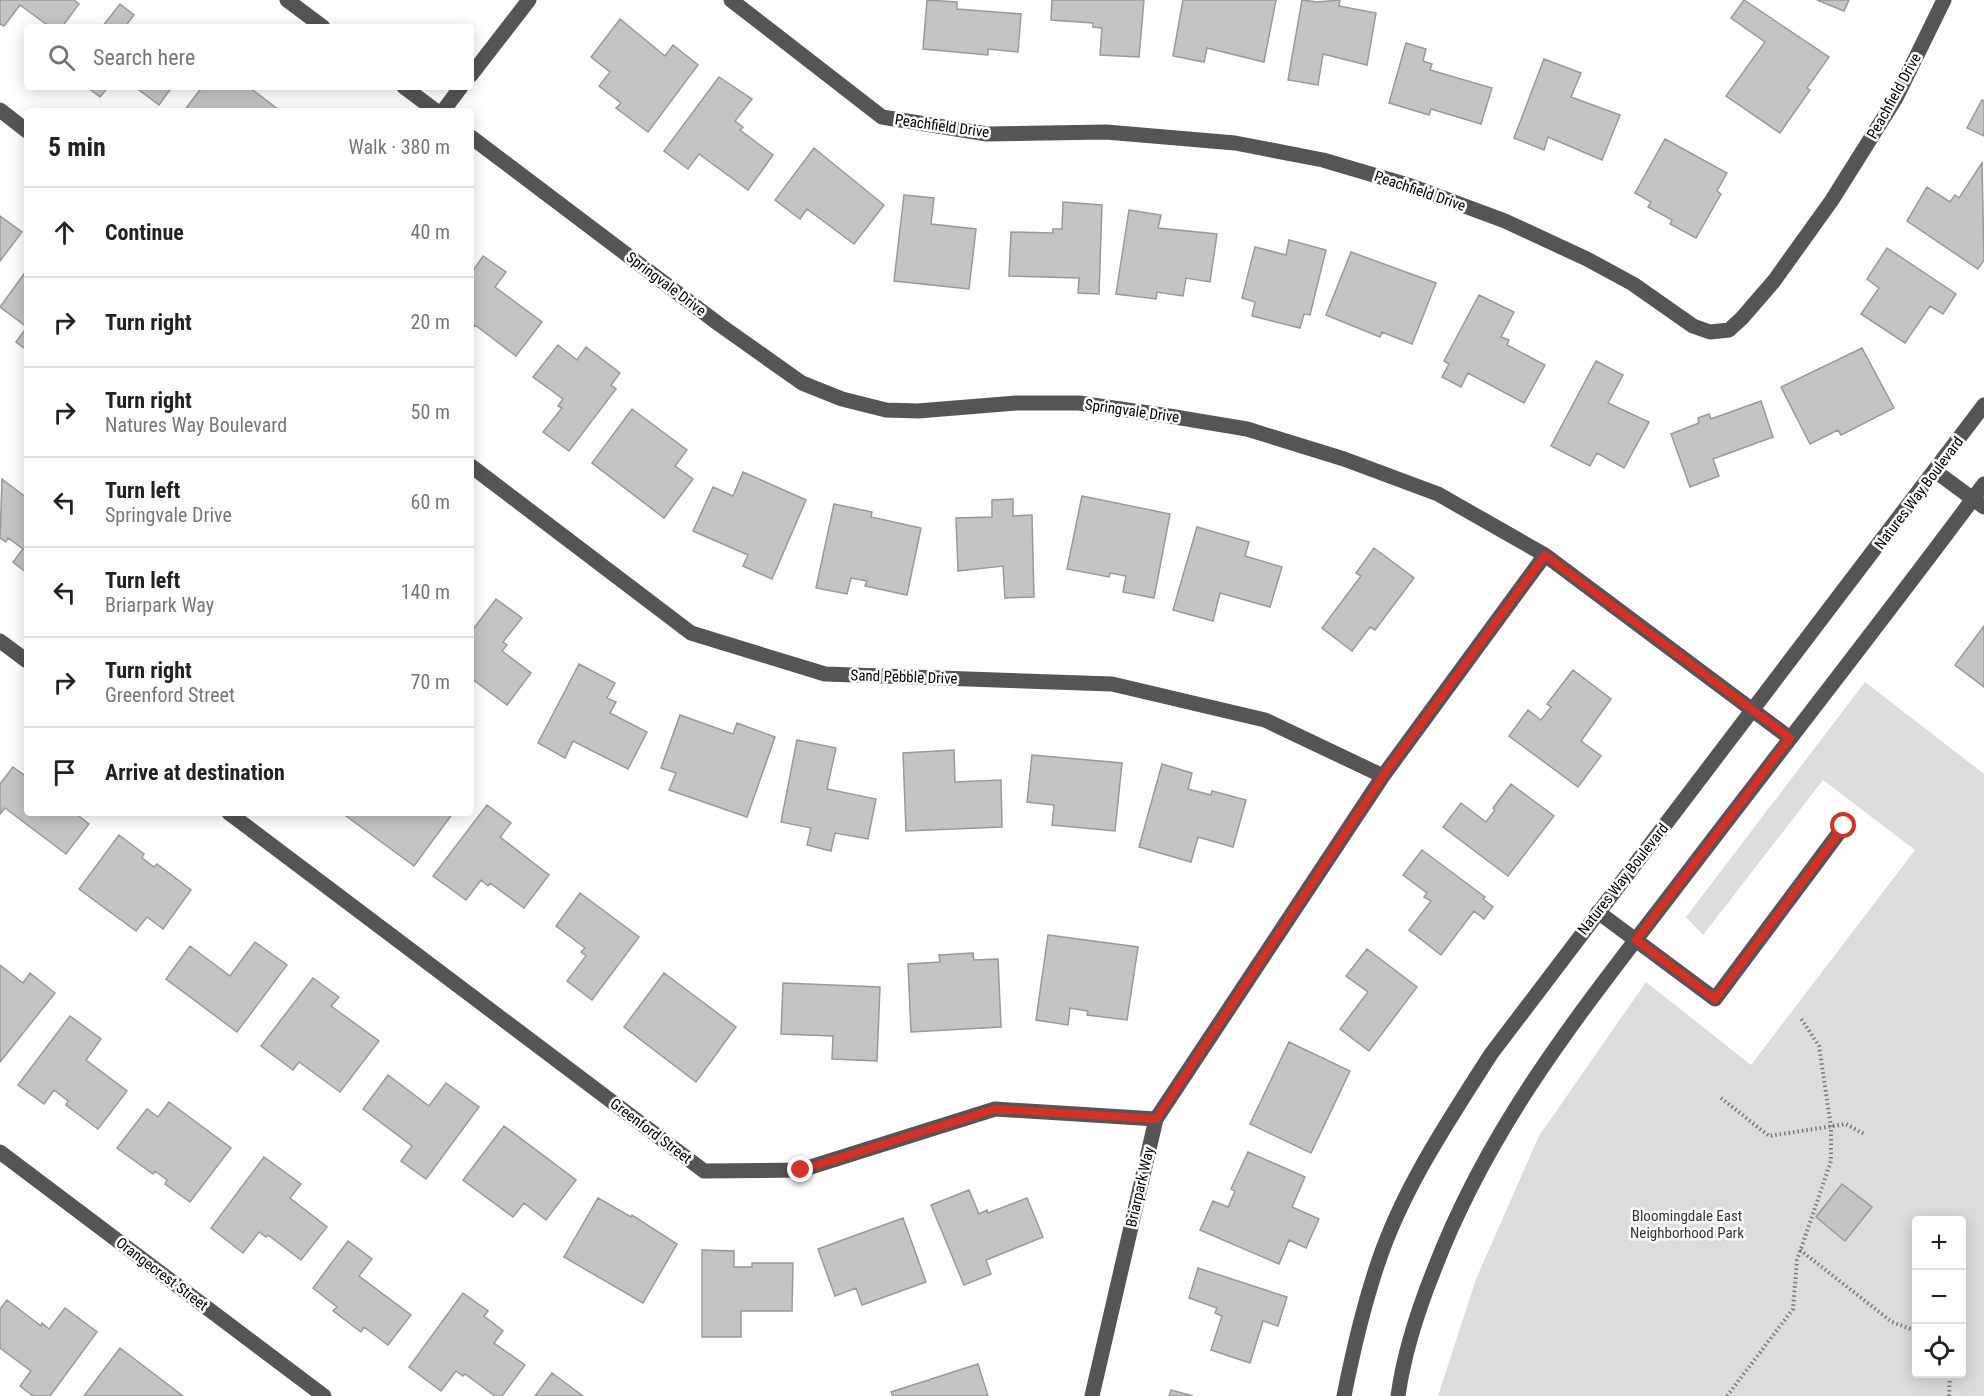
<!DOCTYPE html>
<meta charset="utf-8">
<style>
body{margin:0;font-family:"Roboto Condensed",sans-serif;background:#f2f2f2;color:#222}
.controls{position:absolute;right:18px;bottom:18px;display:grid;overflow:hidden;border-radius:6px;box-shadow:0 3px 15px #0003}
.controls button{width:54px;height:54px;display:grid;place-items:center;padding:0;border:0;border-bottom:2px solid #e0e0e0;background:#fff;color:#222;font:30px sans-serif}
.stop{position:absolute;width:18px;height:18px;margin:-14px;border:4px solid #d93025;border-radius:50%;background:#fff}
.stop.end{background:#d93025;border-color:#fff;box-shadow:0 2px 6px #0008}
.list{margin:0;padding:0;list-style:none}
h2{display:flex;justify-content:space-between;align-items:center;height:78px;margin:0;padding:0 24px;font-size:26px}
h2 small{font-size:20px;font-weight:400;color:#767676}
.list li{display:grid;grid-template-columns:39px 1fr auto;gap:18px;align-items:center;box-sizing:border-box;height:90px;padding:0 24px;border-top:2px solid #e0e0e0}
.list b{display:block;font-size:22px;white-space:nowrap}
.list p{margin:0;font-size:20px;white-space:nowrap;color:#767676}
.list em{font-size:20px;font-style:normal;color:#767676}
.icon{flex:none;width:33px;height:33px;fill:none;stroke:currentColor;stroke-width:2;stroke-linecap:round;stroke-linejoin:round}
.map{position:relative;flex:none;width:1984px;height:1396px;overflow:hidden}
.search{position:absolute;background:#fff;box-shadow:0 3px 15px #0003;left:24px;top:24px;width:450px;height:66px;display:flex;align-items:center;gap:15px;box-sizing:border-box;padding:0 21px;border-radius:6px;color:#767676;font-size:22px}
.panel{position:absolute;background:#fff;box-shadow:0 3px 15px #0003;left:24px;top:108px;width:450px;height:708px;border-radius:6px}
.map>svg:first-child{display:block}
.green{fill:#dcdcdc;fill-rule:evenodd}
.building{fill:#c4c4c4;stroke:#999;stroke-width:1.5}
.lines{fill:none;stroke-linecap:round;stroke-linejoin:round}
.path{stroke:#777;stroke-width:4;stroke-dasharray:1.5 3;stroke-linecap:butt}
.minor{stroke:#555;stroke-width:15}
.route{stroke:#d93025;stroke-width:8}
.labels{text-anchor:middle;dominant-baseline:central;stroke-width:5;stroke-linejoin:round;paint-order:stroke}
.street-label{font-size:15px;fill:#000;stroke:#fff}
.park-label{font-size:15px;fill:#333;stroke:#fff}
</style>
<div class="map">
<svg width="1984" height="1396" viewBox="0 0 1984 1396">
<rect width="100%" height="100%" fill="#fff"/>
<path class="green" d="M 1865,682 L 1984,774 L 1984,1396 L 1438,1396 L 1476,1279 L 1539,1136 L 1646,982 L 1751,1065 L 1915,850 L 1823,780 L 1703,935 L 1686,917 ZM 1916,1220 L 1962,1220 L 1962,1374 L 1916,1374 Z"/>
<path class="building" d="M 0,0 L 74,0 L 79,4 L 62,27 L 50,27 L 20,5 L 4,26 L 0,24 Z
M 927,0 L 957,2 L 957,9 L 1021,14 L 1018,52 L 988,49 L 988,55 L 923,49 Z
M 1052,0 L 1144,0 L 1139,57 L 1100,55 L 1102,28 L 1093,27 L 1093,23 L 1051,20 Z
M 1183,0 L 1276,0 L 1264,62 L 1207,48 L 1204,62 L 1173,56 Z
M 1302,0 L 1317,2 L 1340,0 L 1339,6 L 1376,13 L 1367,65 L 1323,54 L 1318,85 L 1288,80 Z
M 1744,0 L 1829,57 L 1807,88 L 1810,90 L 1780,133 L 1726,96 L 1765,42 L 1731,18 Z
M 1817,0 L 1849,0 L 1844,11 Z
M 120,4 L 134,15 L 125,27 L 102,27 Z
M 620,19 L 665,56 L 673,45 L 698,65 L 648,132 L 616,108 L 621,103 L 599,86 L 610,72 L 591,57 Z
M 1406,43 L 1426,49 L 1423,61 L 1432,64 L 1430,70 L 1492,88 L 1481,124 L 1431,109 L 1429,115 L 1389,103 Z
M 1544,59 L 1581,73 L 1571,97 L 1620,115 L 1602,160 L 1548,137 L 1544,150 L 1514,138 Z
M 719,77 L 752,99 L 735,121 L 743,127 L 740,130 L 773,155 L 748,190 L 699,154 L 688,169 L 664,151 Z
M 87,87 L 108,87 L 100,97 Z
M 135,87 L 172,87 L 159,105 Z
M 202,87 L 249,87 L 279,110 L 184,111 Z
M 1982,100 L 1984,101 L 1984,136 L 1967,128 Z
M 1665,139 L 1727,173 L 1717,191 L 1721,194 L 1696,238 L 1670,224 L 1672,220 L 1648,207 L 1651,202 L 1635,193 Z
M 814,148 L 884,205 L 854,244 L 807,209 L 800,219 L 775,200 Z
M 1982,163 L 1984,260 L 1978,269 L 1907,221 L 1927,187 L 1950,202 L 1955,195 L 1959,198 Z
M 904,195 L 934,198 L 931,224 L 976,229 L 969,289 L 894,281 Z
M 1063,202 L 1102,205 L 1099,294 L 1078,293 L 1079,278 L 1009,276 L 1011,232 L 1053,233 L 1053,229 L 1062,229 Z
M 1129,210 L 1161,215 L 1158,228 L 1217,234 L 1210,282 L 1186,278 L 1183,296 L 1157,292 L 1156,299 L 1116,294 Z
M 0,216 L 22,232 L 0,261 Z
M 1289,240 L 1326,250 L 1310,315 L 1304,314 L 1300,328 L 1252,316 L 1255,302 L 1242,298 L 1255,247 L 1286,255 Z
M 1887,248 L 1956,294 L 1943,314 L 1930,306 L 1905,343 L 1861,314 L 1879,288 L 1867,279 Z
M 1351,252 L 1436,283 L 1412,344 L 1382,332 L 1380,337 L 1326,315 Z
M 483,256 L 506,272 L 495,287 L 542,322 L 516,356 L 475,325 L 471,331 L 471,269 L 473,271 Z
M 24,274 L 27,277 L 27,327 L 0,307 Z
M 1479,295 L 1514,312 L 1501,337 L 1509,340 L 1507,345 L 1545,365 L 1524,403 L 1468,373 L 1461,387 L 1442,377 L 1449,364 L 1444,361 Z
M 27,327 L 27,350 L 16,342 Z
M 558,345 L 577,360 L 586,347 L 620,373 L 611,385 L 616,389 L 569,451 L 543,432 L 562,408 L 558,406 L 563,399 L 533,377 Z
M 1862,348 L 1894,408 L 1841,435 L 1838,430 L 1810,444 L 1781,387 Z
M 1596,361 L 1623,375 L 1608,403 L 1649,422 L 1624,468 L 1597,453 L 1590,466 L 1551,446 Z
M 1761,401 L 1773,437 L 1713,459 L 1719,476 L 1690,487 L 1671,434 L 1699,423 L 1698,418 L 1709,414 L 1711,419 Z
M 632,409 L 687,450 L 675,466 L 693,479 L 664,518 L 592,463 Z
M 743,472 L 806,500 L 772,579 L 743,566 L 748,555 L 693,531 L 713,487 L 733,496 Z
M 2,479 L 27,498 L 27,573 L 13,562 L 23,549 L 8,538 L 6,542 L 0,538 Z
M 1082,496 L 1170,514 L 1154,598 L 1123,592 L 1126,576 L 1110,573 L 1109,577 L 1067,569 Z
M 1013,499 L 1013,516 L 1032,515 L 1034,597 L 1005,598 L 1003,566 L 958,571 L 956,518 L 992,517 L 992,500 Z
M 834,504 L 872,512 L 871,517 L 921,528 L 907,595 L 865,586 L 867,581 L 851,578 L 847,594 L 816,588 Z
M 1197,527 L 1249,542 L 1245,556 L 1282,567 L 1270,607 L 1220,593 L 1213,621 L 1173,610 Z
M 1374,548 L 1414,578 L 1375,630 L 1370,627 L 1352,651 L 1322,628 L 1361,576 L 1356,573 Z
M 496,599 L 522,618 L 503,642 L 507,645 L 502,651 L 531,673 L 507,705 L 471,678 L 471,632 Z
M 1984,626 L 1984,687 L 1955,665 Z
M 579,664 L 615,683 L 607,698 L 616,702 L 610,713 L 647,732 L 628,769 L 573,741 L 565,758 L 538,743 Z
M 1573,670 L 1611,699 L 1581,741 L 1601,756 L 1578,787 L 1509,736 L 1528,710 L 1541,720 L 1551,707 L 1547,704 Z
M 680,715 L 733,734 L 737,723 L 775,737 L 747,817 L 669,790 L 676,773 L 661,768 Z
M 797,740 L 836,748 L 827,789 L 876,799 L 868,839 L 835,833 L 831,851 L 807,845 L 811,828 L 781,822 Z
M 954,750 L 955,782 L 1001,780 L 1002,827 L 906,831 L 903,753 Z
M 1032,755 L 1122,763 L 1115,831 L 1052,825 L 1054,805 L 1027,802 Z
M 1162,764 L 1192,773 L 1188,789 L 1211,795 L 1212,791 L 1246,800 L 1233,847 L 1198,837 L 1191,862 L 1139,847 Z
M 13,767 L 27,777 L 27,813 L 75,813 L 89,824 L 66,854 L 5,808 L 0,814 L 0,784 Z
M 1511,784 L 1554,816 L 1508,876 L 1443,827 L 1461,803 L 1486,822 L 1495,810 L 1493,808 Z
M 487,805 L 511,823 L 500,837 L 549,875 L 524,908 L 490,883 L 488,886 L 481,880 L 466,900 L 433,876 Z
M 342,813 L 453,813 L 414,866 Z
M 119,835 L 144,854 L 142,858 L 154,867 L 157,864 L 191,890 L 163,929 L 147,917 L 136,931 L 79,889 Z
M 1422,850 L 1485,897 L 1483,899 L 1493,907 L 1484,919 L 1474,911 L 1441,955 L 1409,930 L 1431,901 L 1424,897 L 1427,893 L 1403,875 Z
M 580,893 L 639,937 L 592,1000 L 567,981 L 586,956 L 581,952 L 585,948 L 556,926 Z
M 1048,935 L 1138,947 L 1127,1020 L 1087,1015 L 1088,1011 L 1070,1008 L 1068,1025 L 1036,1020 Z
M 255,942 L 287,965 L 237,1032 L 166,979 L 190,946 L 230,976 Z
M 1367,949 L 1417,987 L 1369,1051 L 1340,1029 L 1368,992 L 1346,976 Z
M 973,953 L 974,960 L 998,959 L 1001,1027 L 911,1032 L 908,964 L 940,962 L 939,955 Z
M 0,965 L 23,983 L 30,973 L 55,993 L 0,1062 Z
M 664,973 L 736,1027 L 696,1082 L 624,1027 Z
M 313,978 L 339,997 L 331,1006 L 379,1041 L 340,1092 L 299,1062 L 293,1070 L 261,1046 Z
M 783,983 L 880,987 L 877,1061 L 832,1059 L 833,1036 L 781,1034 Z
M 70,1016 L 101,1039 L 86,1060 L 127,1091 L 98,1129 L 66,1105 L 68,1101 L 54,1090 L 44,1104 L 18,1085 Z
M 1289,1042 L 1350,1071 L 1311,1153 L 1250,1124 Z
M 388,1075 L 429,1106 L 446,1083 L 479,1107 L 426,1179 L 401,1161 L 412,1146 L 363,1109 Z
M 169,1102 L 231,1148 L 190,1202 L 165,1184 L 167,1180 L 155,1171 L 153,1174 L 117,1148 L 147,1109 L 158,1117 Z
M 504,1126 L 576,1180 L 546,1220 L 524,1203 L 513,1217 L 463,1180 Z
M 1248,1152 L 1305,1177 L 1292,1207 L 1319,1219 L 1306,1248 L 1289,1240 L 1279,1264 L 1200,1230 L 1213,1201 L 1228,1207 L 1235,1191 L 1231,1189 Z
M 264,1157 L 301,1184 L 290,1198 L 327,1227 L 301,1260 L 268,1235 L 266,1237 L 259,1232 L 243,1253 L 211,1228 Z
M 1842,1184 L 1872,1207 L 1845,1241 L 1816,1217 Z
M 969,1190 L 979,1214 L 987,1210 L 988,1213 L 1027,1198 L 1043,1237 L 986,1260 L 991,1274 L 964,1285 L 931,1205 Z
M 598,1198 L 631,1217 L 632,1215 L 677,1244 L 643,1303 L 564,1257 Z
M 903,1218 L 926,1282 L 862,1305 L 856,1288 L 835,1296 L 818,1249 Z
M 348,1241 L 372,1259 L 359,1276 L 411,1315 L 388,1345 L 364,1327 L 361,1332 L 333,1311 L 337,1307 L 313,1288 Z
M 702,1250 L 734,1251 L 734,1267 L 752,1267 L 752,1263 L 793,1263 L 792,1311 L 741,1311 L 741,1337 L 702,1337 Z
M 1198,1268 L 1287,1297 L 1278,1326 L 1263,1321 L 1250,1363 L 1211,1350 L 1222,1316 L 1215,1313 L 1217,1308 L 1189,1298 Z
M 463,1293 L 488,1311 L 484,1316 L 503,1331 L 494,1343 L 525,1365 L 502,1396 L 495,1396 L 465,1374 L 463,1376 L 456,1371 L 441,1391 L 409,1367 Z
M 7,1300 L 41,1326 L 42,1323 L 49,1329 L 65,1308 L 97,1332 L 50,1396 L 33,1396 L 20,1386 L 31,1371 L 0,1348 L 0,1309 Z
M 120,1348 L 145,1367 L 183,1396 L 84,1396 Z
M 978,1364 L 988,1396 L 893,1396 L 891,1392 Z
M 552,1373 L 583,1396 L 535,1396 Z
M 1171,1390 L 1193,1396 L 1169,1396 Z"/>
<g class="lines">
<path class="path" d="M 1721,1098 L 1769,1136 L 1846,1124 L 1866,1135
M 1800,1250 L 1892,1322 L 1916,1331
M 1727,1396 L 1793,1309 L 1797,1260 L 1831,1161 L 1831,1127 L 1819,1046 L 1800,1017
M 1949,1396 L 1950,1374"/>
<path class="minor" d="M 287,0 L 323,27
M 731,0 L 882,117 L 987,134 L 1106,132 L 1235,143 L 1323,160 L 1411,186 L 1505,221 L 1587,259 L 1633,284 L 1693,326 L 1710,332 L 1729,330 L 1742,318 L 1774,281 L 1832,200 L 1896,98 L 1944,0
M 471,75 L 529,0
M 404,87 L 436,111
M 0,110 L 27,131
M 443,111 L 461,87
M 471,137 L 720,325 L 802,383 L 842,399 L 886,410 L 918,411 L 1016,403 L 1079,403 L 1169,416 L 1247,429 L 1344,459 L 1438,494 L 1545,555 L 1790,738
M 471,466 L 691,633 L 825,674 L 1112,684 L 1265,720 L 1383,776
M 1935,471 L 1984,507
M 0,641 L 27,661
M 229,813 L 704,1171 L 801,1170 L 995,1109 L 1156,1119
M 1598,912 L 1715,999 L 1844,826
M 0,1152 L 324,1396
M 1092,1396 L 1156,1119 L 1383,776 L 1545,555
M 1344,1396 C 1353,1351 1363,1307 1378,1263 C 1403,1188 1449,1120 1491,1054 L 1984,405
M 1398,1396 C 1404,1352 1418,1310 1434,1270 C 1493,1116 1589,1002 1687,873 C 1786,743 1887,615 1984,484"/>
</g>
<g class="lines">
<path class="route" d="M 801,1170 L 995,1109 L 1156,1119 L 1383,776 L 1545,555 L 1790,738 L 1636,940 L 1715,999 L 1844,826"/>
</g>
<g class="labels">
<g class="street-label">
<text transform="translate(1894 96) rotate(-61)">Peachfield Drive</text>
<text transform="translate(942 126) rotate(8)">Peachfield Drive</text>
<text transform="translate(1420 191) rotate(19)">Peachfield Drive</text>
<text transform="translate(666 284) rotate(37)">Springvale Drive</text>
<text transform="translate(1132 411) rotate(8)">Springvale Drive</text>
<text transform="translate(1919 493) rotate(-53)">Natures Way Boulevard</text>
<text transform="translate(904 677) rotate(2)">Sand Pebble Drive</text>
<text transform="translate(1623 879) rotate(-52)">Natures Way Boulevard</text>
<text transform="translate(651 1131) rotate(37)">Greenford Street</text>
<text transform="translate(1140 1187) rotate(-77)">Briarpark Way</text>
<text transform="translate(162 1274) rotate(37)">Orangecrest Street</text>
</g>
<g class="park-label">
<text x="1687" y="1216">Bloomingdale East<tspan x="1687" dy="17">Neighborhood Park</tspan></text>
</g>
</g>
</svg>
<div class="controls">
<button>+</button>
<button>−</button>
<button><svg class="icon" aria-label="locate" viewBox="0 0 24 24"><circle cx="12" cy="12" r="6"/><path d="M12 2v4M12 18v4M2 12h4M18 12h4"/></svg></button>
</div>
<div class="stop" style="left:1844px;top:826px"></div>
<div class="stop end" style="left:801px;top:1170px"></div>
<div class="search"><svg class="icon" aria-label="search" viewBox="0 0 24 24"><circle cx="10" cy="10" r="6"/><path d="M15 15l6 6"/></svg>Search here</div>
<section class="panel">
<h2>5 min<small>Walk · 380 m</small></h2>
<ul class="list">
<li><svg class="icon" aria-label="ahead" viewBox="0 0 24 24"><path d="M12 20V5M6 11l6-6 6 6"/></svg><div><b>Continue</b></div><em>40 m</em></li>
<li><svg class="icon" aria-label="right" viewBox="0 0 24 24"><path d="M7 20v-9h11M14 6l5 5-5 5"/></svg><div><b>Turn right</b></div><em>20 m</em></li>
<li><svg class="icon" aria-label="right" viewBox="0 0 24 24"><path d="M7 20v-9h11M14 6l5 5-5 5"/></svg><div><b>Turn right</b><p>Natures Way Boulevard</p></div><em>50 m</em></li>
<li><svg class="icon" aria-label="left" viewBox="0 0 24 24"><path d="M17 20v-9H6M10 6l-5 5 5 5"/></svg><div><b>Turn left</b><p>Springvale Drive</p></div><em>60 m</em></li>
<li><svg class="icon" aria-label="left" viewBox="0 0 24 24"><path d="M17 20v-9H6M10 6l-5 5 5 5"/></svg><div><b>Turn left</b><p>Briarpark Way</p></div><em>140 m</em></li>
<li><svg class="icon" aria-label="right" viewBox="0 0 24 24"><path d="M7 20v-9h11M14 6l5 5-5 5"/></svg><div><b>Turn right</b><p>Greenford Street</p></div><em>70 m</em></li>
<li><svg class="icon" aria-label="arrive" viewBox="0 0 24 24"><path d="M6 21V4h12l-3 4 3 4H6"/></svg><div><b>Arrive at destination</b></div></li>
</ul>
</section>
</div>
